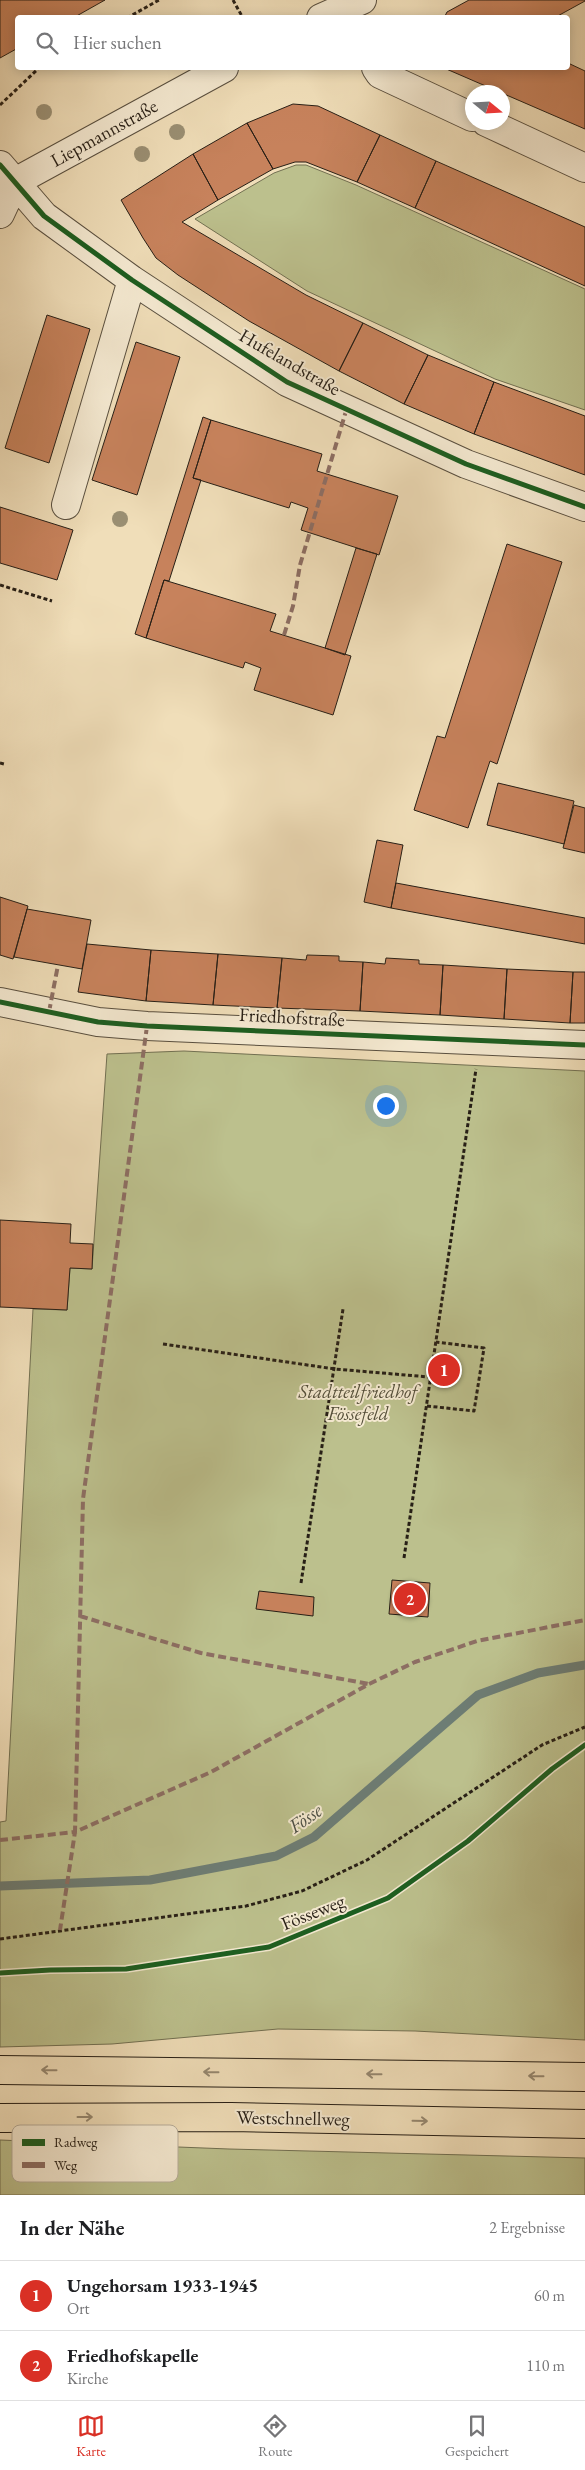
<!DOCTYPE html>
<html lang="de">
<meta charset="utf-8">
<style>
body{margin:0;font-family:"EB Garamond",serif;background:#f6f6f6;color:#202124}
.compass{position:absolute;left:465px;top:85px;width:45px;height:45px;border-radius:50%;background:#fff;box-shadow:0 2px 12px #0003;rotate:108deg}
.you{position:absolute;left:385px;top:1105px;width:18px;height:18px;margin:-12px;border:4px solid #fff;border-radius:50%;background:#1a73e8;box-shadow:0 0 0 8px #1a73e833}
.badge{display:grid;place-items:center;width:32px;height:32px;border-radius:50%;background:#d93025;color:#fff;font-size:16px;font-weight:700}
.pin{position:absolute;translate:-50% -50%;border:2px solid #fff;box-shadow:0 1px 5px #0006}
.list{margin:0;padding:0;list-style:none}
h2{display:flex;justify-content:space-between;align-items:center;height:65px;margin:0;padding:0 20px;font-size:21px}
h2 small{font-size:16px;font-weight:400;color:#757577}
.list li{display:grid;grid-template-columns:32px 1fr auto;gap:15px;align-items:center;box-sizing:border-box;height:70px;padding:0 20px;border-top:1px solid #e0e0e0}
.list b{display:block;font-size:19px;white-space:nowrap}
.list p{margin:0;font-size:16px;white-space:nowrap;color:#757577}
.list em{font-size:16px;font-style:normal;color:#757577}
.icon{flex:none;width:28px;height:28px;fill:none;stroke:currentColor;stroke-width:2;stroke-linecap:round;stroke-linejoin:round}
.map{position:relative;flex:none;width:585px;height:2195px;overflow:hidden}
.search{position:absolute;background:#fff;box-shadow:0 2px 12px #0003;left:15px;right:15px;top:15px;height:55px;display:flex;align-items:center;gap:12px;box-sizing:border-box;padding:0 18px;border-radius:5px;color:#757577;font-size:19px}
.sheet{height:205px;background:#fff}
nav{display:flex;justify-content:space-around;align-items:center;box-sizing:border-box;height:70px;border-top:1px solid #e0e0e0;background:#fff;font-size:14px;color:#757577}
nav a{display:grid;justify-items:center;gap:2px}
nav .on{color:#d93025}
.map>svg:first-child{display:block}
.green{fill:#bcc08d;stroke:#727052}
.lines{fill:none;stroke-linecap:round;stroke-linejoin:round}
.stream{stroke:#6d7d75;stroke-width:9}
.building{fill:#c7825c;stroke:#271f16}
.minor-casing{stroke:#594f3f;stroke-width:30}
.highway-casing{stroke:#271f16;stroke-width:30}
.path{stroke:#271f16;stroke-width:3;stroke-dasharray:4 2.5;stroke-linecap:butt}
.minor{stroke:#f5ead2;stroke-width:28}
.highway{stroke:#f0deb9;stroke-width:28}
.quiet{stroke:#8d6e63;stroke-width:4;stroke-dasharray:8 4;stroke-linecap:butt}
.cycleway-casing{stroke:#f5ead2;stroke-width:8}
.cycleway{stroke:#1b5e20;stroke-width:5}
.tree{fill:#9a8f73}
.oneway{stroke:#968870}
.labels{text-anchor:middle;dominant-baseline:central;stroke-width:4;stroke-linejoin:round;paint-order:stroke}
.street-label{font-size:19px;fill:#271f16;stroke:#f5ead2}
.park-label{font-size:19px;font-style:italic;fill:#544f3a;stroke:#f5ead2}
.water-label{font-size:20px;font-style:italic;fill:#4a4e45;stroke:#f5ead2}
.key{fill:#f5ead2;stroke:#b7ad9a;stroke-width:1}
.key-label{font-size:14px;fill:#271f16}
</style>
<div class="map">
<svg width="585" height="2195" viewBox="0 0 585 2195">
<rect width="100%" height="100%" fill="#f0deb9"/>
<filter id="stains"><feTurbulence type="fractalNoise" baseFrequency=".004" numOctaves="4"/><feColorMatrix values="0 0 0 0 .2 0 0 0 0 .09 0 0 0 0 .02 0 0 0 .5 -.17"/></filter>
<radialGradient id="worn" r=".72"><stop offset=".6" stop-color="#630" stop-opacity="0"/><stop offset="1" stop-color="#630" stop-opacity=".3"/></radialGradient>
<path class="green" d="M 296,165 L 306,165 L 356,185 L 585,289 L 585,410 L 495,379 L 307,291 L 195,219 L 274,173 Z
M 184,1051 L 585,1071 L 585,2040 L 415,2031 L 278,2029 L 112,2044 L 0,2047 L 0,1822 L 6,1821 L 33,1309 L 67,1310 L 70,1268 L 92,1269 L 107,1054 Z
M 0,2140 L 229,2149 L 585,2158 L 585,2195 L 0,2195 Z"/>
<g class="lines">
<path class="stream" d="M 0,1886 L 150,1880 L 276,1856 L 314,1837 L 478,1695 L 538,1673 L 585,1665"/>
</g>
<path class="building" d="M 0,0 L 105,0 L 73,18 L 18,18 L 18,48 L 0,58 Z
M 469,0 L 585,0 L 585,1 L 554,18 L 444,18 L 447,12 Z
M 568,63 L 585,71 L 585,129 L 444,68 L 568,68 Z
M 293,104 L 318,106 L 380,135 L 357,182 L 306,162 L 295,162 L 273,169 L 247,123 Z
M 247,123 L 273,169 L 218,200 L 193,154 Z
M 380,135 L 436,161 L 415,208 L 357,182 Z
M 193,154 L 218,200 L 182,222 L 306,295 L 363,323 L 339,371 L 249,321 L 178,275 L 156,258 L 143,238 L 121,200 Z
M 436,161 L 585,227 L 585,286 L 415,208 Z
M 47,315 L 90,329 L 49,463 L 5,448 Z
M 363,323 L 428,355 L 404,404 L 339,371 Z
M 136,342 L 180,357 L 137,495 L 92,480 Z
M 428,355 L 494,382 L 474,434 L 404,404 Z
M 494,382 L 585,416 L 585,475 L 474,434 Z
M 203,417 L 211,420 L 193,478 L 201,480 L 169,581 L 164,580 L 146,638 L 135,634 Z
M 211,420 L 322,454 L 317,471 L 398,496 L 379,555 L 301,530 L 308,508 L 291,502 L 289,508 L 193,478 Z
M 0,507 L 73,530 L 57,580 L 0,563 Z
M 507,544 L 562,562 L 497,764 L 490,761 L 468,828 L 414,810 L 437,736 L 445,738 Z
M 356,548 L 377,554 L 345,655 L 325,648 Z
M 164,580 L 276,614 L 270,631 L 351,656 L 333,715 L 254,690 L 261,668 L 245,662 L 243,668 L 146,638 Z
M 498,783 L 574,801 L 564,844 L 487,825 Z
M 574,805 L 585,808 L 585,853 L 563,848 Z
M 377,840 L 403,845 L 391,908 L 364,902 Z
M 396,883 L 585,918 L 585,944 L 391,908 Z
M 0,897 L 28,906 L 13,959 L 0,955 Z
M 27,909 L 91,920 L 82,969 L 14,957 Z
M 87,944 L 151,950 L 146,1001 L 78,992 Z
M 151,950 L 218,954 L 213,1005 L 146,1001 Z
M 218,954 L 282,958 L 277,1008 L 213,1005 Z
M 307,955 L 339,956 L 339,961 L 363,962 L 360,1011 L 277,1008 L 282,958 L 306,960 Z
M 386,958 L 419,960 L 419,964 L 443,965 L 440,1015 L 360,1011 L 363,962 L 385,964 Z
M 443,965 L 507,969 L 504,1019 L 440,1015 Z
M 507,969 L 573,972 L 570,1023 L 504,1019 Z
M 573,972 L 585,972 L 585,1023 L 570,1023 Z
M 0,1220 L 71,1224 L 70,1243 L 93,1244 L 92,1269 L 70,1268 L 67,1310 L 0,1307 Z
M 392,1580 L 430,1583 L 428,1617 L 389,1614 Z
M 259,1591 L 314,1597 L 313,1616 L 256,1609 Z"/>
<g class="lines">
<g class="minor-casing">
<path id="minor" d="M 321,18 L 362,0
M 376,68 L 380,74 L 472,117
M 486,122 L 585,168
M 0,165 L 44,216 L 132,280 L 287,382 L 466,464 L 585,507
M 0,214 L 15,182 L 224,68
M 66,505 L 132,280
M 0,1002 L 98,1022 L 147,1026 L 585,1045"/>
</g>
<g class="highway-casing">
<path id="highway" d="M 0,2070 L 585,2077
M 0,2118 L 231,2117 L 585,2124"/>
</g>
<path class="path" d="M 233,0 L 243,18
M 127,18 L 159,0
M 0,105 L 39,68
M 0,585 L 52,601
M 0,763 L 4,764
M 163,1344 L 335,1369 L 429,1377
M 427,1406 L 474,1411 L 484,1348 L 436,1342
M 404,1558 L 476,1069
M 301,1583 L 343,1309
M 0,1939 L 246,1906 L 302,1891 L 367,1860 L 542,1745 L 585,1727"/>
<use href="#minor" class="minor"/>
<use href="#highway" class="highway"/>
<path class="quiet" d="M 284,635 L 293,606 L 300,565 L 346,411
M 49,1012 L 58,965
M 147,1026 L 83,1499 L 75,1832 L 211,1772 L 369,1684 L 415,1662 L 477,1641 L 585,1620
M 80,1616 L 201,1653 L 369,1684
M 0,1840 L 75,1832 L 60,1930"/>
<g class="cycleway-casing">
<path id="cycleway" d="M 0,165 L 44,216 L 132,280 L 287,382 L 466,464 L 585,507
M 0,1002 L 98,1022 L 147,1026 L 585,1045
M 0,1973 L 50,1970 L 126,1969 L 269,1947 L 388,1898 L 468,1841 L 552,1769 L 585,1745"/>
</g>
<use href="#cycleway" class="cycleway"/>
</g>
<g class="tree">
<circle cx="44" cy="112" r="8"/>
<circle cx="177" cy="132" r="8"/>
<circle cx="142" cy="154" r="8"/>
<circle cx="120" cy="519" r="8"/>
</g>
<defs><path id="oneway-shaft" d="M-6 0H5M1.5-3L5.5 0L1.5 3" fill="none" stroke-width="1.6" stroke-linecap="round" stroke-linejoin="round" transform="scale(1.25)"/></defs>
<g class="oneway">
<use href="#oneway-shaft" transform="translate(49 2070) rotate(-179)"/>
<use href="#oneway-shaft" transform="translate(211 2072) rotate(-179)"/>
<use href="#oneway-shaft" transform="translate(374 2074) rotate(-179)"/>
<use href="#oneway-shaft" transform="translate(536 2076) rotate(-179)"/>
<use href="#oneway-shaft" transform="translate(85 2117)"/>
<use href="#oneway-shaft" transform="translate(420 2121) rotate(1)"/>
</g>
<g class="labels">
<g class="street-label">
<text transform="translate(104 133) rotate(-29)">Liepmannstraße</text>
<text transform="translate(290 362) rotate(30)">Hufelandstraße</text>
<text transform="translate(292 1017) rotate(3)">Friedhofstraße</text>
<text transform="translate(313 1912) rotate(-22)">Fösseweg</text>
<text transform="translate(293 2118) rotate(1)">Westschnellweg</text>
</g>
<g class="park-label">
<text x="358" y="1391">Stadtteilfriedhof<tspan x="358" dy="22">Fössefeld</tspan></text>
</g>
<g class="water-label">
<text transform="translate(305 1818) rotate(-35)">Fösse</text>
</g>
</g>
<rect x="12" y="2125" width="166" height="57" rx="8" class="key"/>
<rect x="22" y="2139" width="23" height="7" fill="#1b5e20"/>
<rect x="22" y="2162" width="23" height="6" fill="#8d6e63"/>
<g class="key-label">
<text x="54" y="2147">Radweg</text>
<text x="54" y="2170">Weg</text>
</g>
<rect width="100%" height="100%" filter="url(#stains)"/>
<rect width="100%" height="100%" fill="url(#worn)"/>
</svg>
<svg class="compass" viewBox="-18 -18 36 36"><path d="M0-13l5 13h-10z" fill="#e53935"/><path d="M0 13l5-13h-10z" fill="#757577"/></svg>
<div class="you"></div>
<div class="pin badge" style="left:444px;top:1370px">1</div>
<div class="pin badge" style="left:410px;top:1599px">2</div>
<div class="search"><svg class="icon" aria-label="search" viewBox="0 0 24 24"><circle cx="10" cy="10" r="6"/><path d="M15 15l6 6"/></svg>Hier suchen</div>
</div>
<section class="sheet">
<h2>In der Nähe<small>2 Ergebnisse</small></h2>
<ul class="list">
<li><span class="badge">1</span><div><b>Ungehorsam 1933-1945</b><p>Ort</p></div><em>60 m</em></li>
<li><span class="badge">2</span><div><b>Friedhofskapelle</b><p>Kirche</p></div><em>110 m</em></li>
</ul>
</section>
<nav>
<a class="on"><svg class="icon" aria-label="map" viewBox="0 0 24 24"><path d="M3 6l6-2 6 2 6-2v14l-6 2-6-2-6 2zM9 4v14M15 6v14"/></svg>Karte</a>
<a><svg class="icon" aria-label="directions" viewBox="0 0 24 24"><path d="M12 3l9 9-9 9-9-9zM9 14v-3h6M13 9l2 2-2 2"/></svg>Route</a>
<a><svg class="icon" aria-label="saved" viewBox="0 0 24 24"><path d="M7 4h10v16l-5-4-5 4z"/></svg>Gespeichert</a>
</nav>
